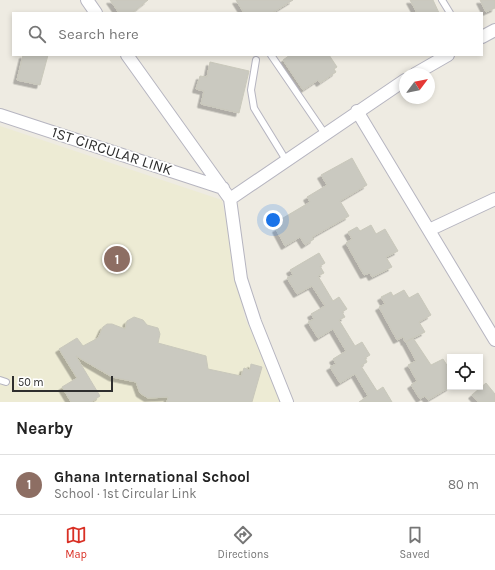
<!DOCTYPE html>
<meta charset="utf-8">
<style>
body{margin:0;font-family:Karla,sans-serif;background:#f6f6f6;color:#222}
.controls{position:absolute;right:12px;bottom:12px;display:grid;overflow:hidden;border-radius:0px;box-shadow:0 2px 6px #0003}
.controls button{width:36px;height:36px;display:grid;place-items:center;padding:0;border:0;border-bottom:1px solid #e0e0e0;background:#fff;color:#222;font:20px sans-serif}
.compass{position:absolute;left:399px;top:68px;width:36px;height:36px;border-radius:50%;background:#fff;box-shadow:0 2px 6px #0003;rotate:58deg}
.scale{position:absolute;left:12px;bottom:10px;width:101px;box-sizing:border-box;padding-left:4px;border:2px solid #2e2e2e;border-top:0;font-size:11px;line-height:14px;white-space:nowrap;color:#2e2e2e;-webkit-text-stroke:3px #fff;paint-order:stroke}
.you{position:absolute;left:273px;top:220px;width:14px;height:14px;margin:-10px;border:3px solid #fff;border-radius:50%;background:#1a73e8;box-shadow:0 0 0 6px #1a73e833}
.badge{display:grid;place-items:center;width:26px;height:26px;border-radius:50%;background:#d93025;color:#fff;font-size:13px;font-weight:700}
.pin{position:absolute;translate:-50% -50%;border:2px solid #fff;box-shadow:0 1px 4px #0006}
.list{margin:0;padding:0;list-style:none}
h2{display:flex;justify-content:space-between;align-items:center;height:52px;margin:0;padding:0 16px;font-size:17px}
h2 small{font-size:13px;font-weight:400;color:#767676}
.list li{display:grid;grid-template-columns:26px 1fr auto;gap:12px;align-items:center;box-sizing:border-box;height:60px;padding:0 16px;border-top:1px solid #e0e0e0}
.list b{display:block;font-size:15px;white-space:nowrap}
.list p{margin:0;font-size:13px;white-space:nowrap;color:#767676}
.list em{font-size:13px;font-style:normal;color:#767676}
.icon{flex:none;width:22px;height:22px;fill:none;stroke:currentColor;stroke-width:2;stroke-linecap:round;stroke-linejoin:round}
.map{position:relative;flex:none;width:495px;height:402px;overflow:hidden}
.search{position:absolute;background:#fff;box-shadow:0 2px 6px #0003;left:12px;right:12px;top:12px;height:44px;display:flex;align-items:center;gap:10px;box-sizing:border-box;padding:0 14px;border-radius:0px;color:#767676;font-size:15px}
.sheet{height:112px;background:#fff}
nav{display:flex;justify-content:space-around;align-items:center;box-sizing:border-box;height:56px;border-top:1px solid #e0e0e0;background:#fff;font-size:11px;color:#767676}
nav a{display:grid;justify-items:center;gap:2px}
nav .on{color:#d93025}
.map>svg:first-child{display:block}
.education{fill:#edebd4}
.building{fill:#cac9c0;stroke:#c9c8bb;filter:url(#shadow)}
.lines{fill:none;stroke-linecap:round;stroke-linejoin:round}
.lane-casing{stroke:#b6b5c0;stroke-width:8}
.street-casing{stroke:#b6b5c0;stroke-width:14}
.lane{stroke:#fff;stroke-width:6}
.street{stroke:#fff;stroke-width:12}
.labels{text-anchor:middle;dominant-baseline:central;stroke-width:3.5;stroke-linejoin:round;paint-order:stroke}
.street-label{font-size:15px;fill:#2e2e2e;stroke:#fff}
</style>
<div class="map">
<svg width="495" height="402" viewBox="0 0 495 402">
<defs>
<filter id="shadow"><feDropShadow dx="-3.5" dy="3.5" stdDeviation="0" flood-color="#0004"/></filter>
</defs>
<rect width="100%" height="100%" fill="#eeebe2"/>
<path class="education" d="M 0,126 L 222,200 L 245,318 L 284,402 L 0,402 Z"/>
<path class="building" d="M 110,0 L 148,0 L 132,13 L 119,13 Z
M 236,0 L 293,0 L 272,13 L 244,13 Z
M 410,0 L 433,0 L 439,13 L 417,13 Z
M 480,0 L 495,0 L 495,8 L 486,12 Z
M 23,55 L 48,55 L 40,85 L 17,80 Z
M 290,55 L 329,55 L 337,67 L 334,69 L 336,72 L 320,83 L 318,80 L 303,90 L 283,60 Z
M 210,62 L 249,71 L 239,113 L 201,104 L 204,91 L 196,89 L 200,76 L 207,77 Z
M 352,158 L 367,185 L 340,201 L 349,216 L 312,237 L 314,239 L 305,245 L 300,237 L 285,246 L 276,229 L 281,226 L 278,221 L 310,202 L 307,197 L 327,185 L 321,175 Z
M 371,225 L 376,234 L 385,229 L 398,251 L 386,257 L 392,267 L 372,277 L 370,273 L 364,275 L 346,243 L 352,239 L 348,232 L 357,227 L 360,231 Z
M 319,253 L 325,263 L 320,266 L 324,273 L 318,276 L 333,301 L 339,297 L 347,309 L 342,312 L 345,317 L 339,320 L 355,346 L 362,342 L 370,355 L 365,358 L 367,362 L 361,366 L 377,391 L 383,387 L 392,402 L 359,402 L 368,396 L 355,374 L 340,383 L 330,367 L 336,364 L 333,359 L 346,351 L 333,329 L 318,338 L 308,322 L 314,319 L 311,314 L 325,306 L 312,286 L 297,294 L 287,278 L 293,275 L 290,270 Z
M 404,290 L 409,298 L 418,293 L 431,315 L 419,322 L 425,332 L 405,342 L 403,337 L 397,340 L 379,307 L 385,304 L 381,297 L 391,292 L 393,296 Z
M 134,317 L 143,320 L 147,325 L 158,328 L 160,334 L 158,343 L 206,356 L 208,369 L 241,376 L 244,368 L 250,370 L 251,364 L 262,367 L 252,402 L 167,402 L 168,397 L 148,398 L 140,393 L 136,382 L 112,377 L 76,356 L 100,396 L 91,402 L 71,402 L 62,387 L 77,378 L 59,349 L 77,338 L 83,346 L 98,338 L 103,327 L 107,324 L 112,324 L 125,329 L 127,321 Z
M 413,338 L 431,365 L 443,359 L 450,370 L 450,387 L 428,400 L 425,396 L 420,399 L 411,385 L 417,381 L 408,365 L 416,361 L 406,342 Z
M 486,383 L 495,394 L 495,402 L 478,402 L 472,395 Z"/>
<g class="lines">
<g class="lane-casing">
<path id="lane" d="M 442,0 L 450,13
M 271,55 L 325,134
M 256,60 L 251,90 L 254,108 L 286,160
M 0,380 L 6,382"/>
</g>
<g class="street-casing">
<path id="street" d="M 87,0 L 96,13
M 482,37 L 495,30
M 127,55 L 230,199 L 241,279 L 255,322 L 287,402
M 415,74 L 448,55
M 357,111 L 495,340
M 0,115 L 223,188
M 230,199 L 405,80
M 429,230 L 495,199"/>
</g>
<use href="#lane" class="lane"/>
<use href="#street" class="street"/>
</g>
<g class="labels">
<g class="street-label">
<text transform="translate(112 151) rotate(18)">1ST CIRCULAR LINK</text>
</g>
</g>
</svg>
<div class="controls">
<button><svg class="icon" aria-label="locate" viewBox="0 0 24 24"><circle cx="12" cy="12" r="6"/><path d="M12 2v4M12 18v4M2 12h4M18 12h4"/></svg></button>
</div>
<svg class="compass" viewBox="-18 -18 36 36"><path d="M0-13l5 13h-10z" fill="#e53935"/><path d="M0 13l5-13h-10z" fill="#767676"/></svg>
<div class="scale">50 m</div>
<div class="you"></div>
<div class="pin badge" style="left:117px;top:259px;background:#8d6e63">1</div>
<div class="search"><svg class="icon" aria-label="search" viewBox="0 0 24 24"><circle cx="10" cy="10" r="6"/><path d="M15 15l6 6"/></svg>Search here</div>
</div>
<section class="sheet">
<h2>Nearby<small></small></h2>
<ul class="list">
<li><span class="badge" style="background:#8d6e63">1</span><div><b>Ghana International School</b><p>School · 1st Circular Link</p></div><em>80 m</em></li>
</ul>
</section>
<nav>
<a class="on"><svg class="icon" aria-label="map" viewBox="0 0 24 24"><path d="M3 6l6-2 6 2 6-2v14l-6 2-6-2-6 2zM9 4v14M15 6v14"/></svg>Map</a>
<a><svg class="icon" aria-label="directions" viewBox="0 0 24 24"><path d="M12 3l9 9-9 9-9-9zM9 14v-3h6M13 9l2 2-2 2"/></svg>Directions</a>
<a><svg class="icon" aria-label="saved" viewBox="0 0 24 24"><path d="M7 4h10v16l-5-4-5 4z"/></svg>Saved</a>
</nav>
